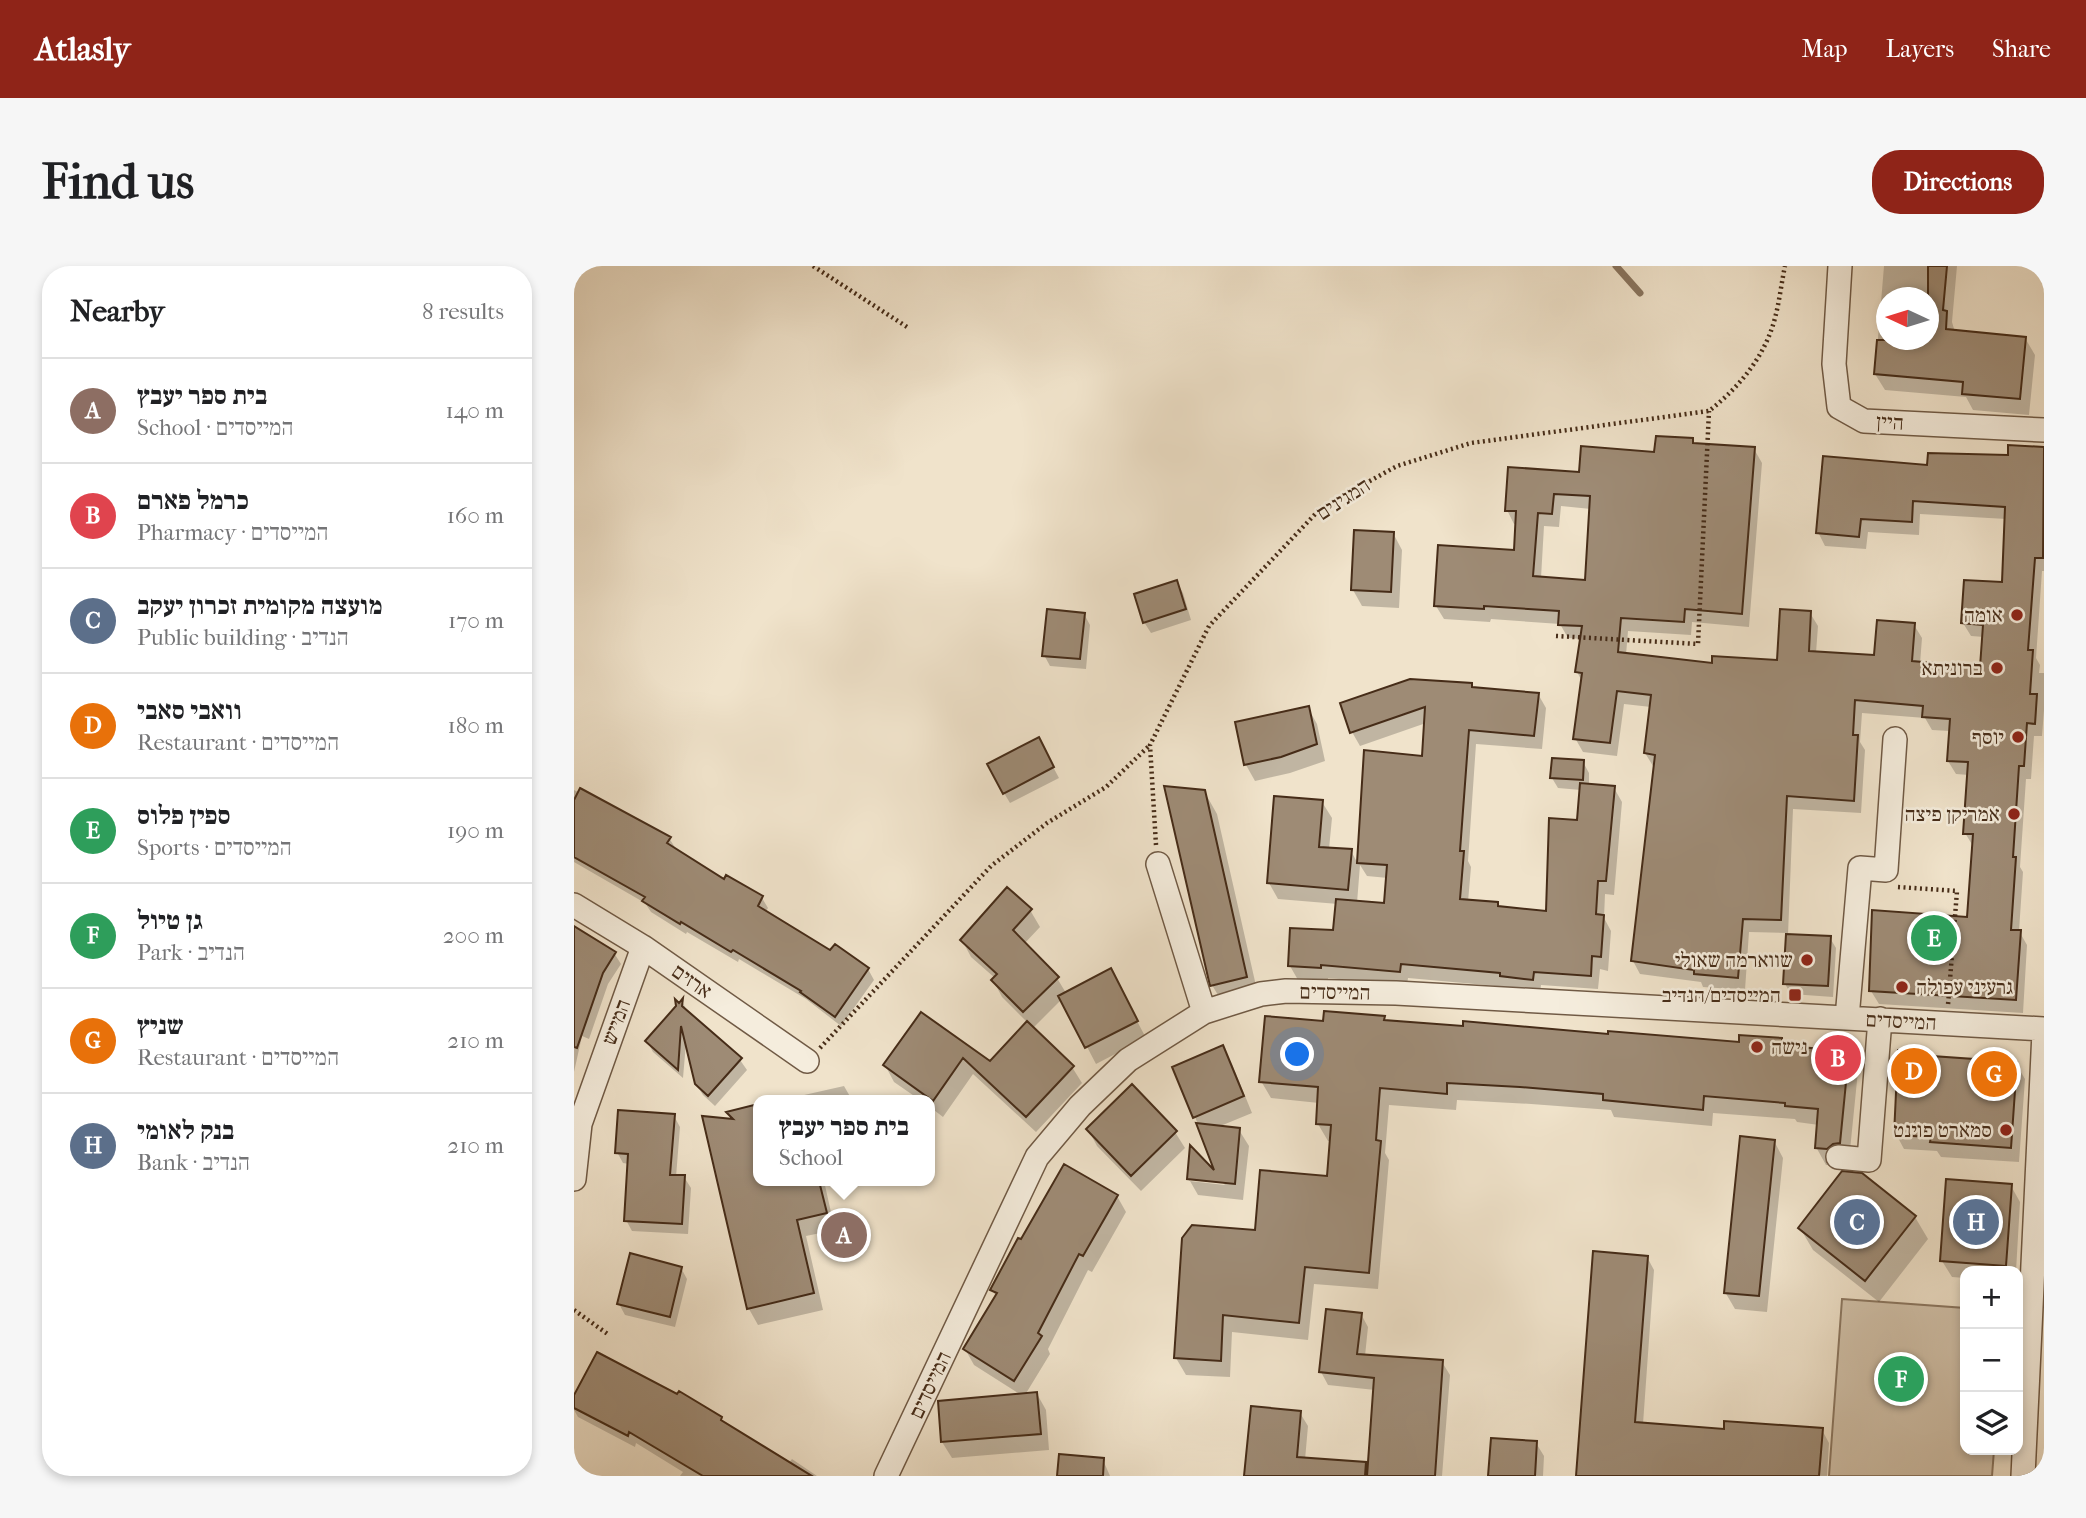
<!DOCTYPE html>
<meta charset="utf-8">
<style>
body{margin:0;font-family:"IM FELL French Canon","Frank Ruhl Libre",serif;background:#f6f6f6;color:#202124}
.controls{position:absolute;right:21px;bottom:21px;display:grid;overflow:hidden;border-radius:14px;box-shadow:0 4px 10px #0003}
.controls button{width:63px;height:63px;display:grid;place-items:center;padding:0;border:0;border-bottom:2px solid #e0e0e0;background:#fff;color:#202124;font:35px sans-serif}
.compass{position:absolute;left:1302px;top:21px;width:63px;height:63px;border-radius:50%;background:#fff;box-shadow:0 4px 10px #0003;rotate:274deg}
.you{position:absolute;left:724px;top:789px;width:24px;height:24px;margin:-18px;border:5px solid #fff;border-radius:50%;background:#1a73e8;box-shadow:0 0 0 10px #1a73e833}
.badge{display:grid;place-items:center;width:46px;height:46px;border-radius:50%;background:#8f2418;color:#fff;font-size:23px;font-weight:700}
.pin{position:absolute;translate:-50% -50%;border:4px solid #fff;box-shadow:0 2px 7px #0006}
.popup{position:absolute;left:179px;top:829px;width:182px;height:91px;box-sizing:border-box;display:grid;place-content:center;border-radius:14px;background:#fff;filter:drop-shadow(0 2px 5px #0005);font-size:23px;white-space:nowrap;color:#757577}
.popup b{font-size:26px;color:#202124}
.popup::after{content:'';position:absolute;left:50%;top:100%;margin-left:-14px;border:14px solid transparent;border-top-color:#fff}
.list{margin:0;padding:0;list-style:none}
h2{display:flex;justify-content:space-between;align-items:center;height:91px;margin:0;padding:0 28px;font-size:30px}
h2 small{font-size:23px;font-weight:400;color:#757577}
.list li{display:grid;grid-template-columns:46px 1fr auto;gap:21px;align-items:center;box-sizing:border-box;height:105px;padding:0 28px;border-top:2px solid #e0e0e0}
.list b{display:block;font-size:26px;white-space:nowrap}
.list p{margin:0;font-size:23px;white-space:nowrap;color:#757577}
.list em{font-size:23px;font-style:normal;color:#757577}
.icon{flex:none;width:38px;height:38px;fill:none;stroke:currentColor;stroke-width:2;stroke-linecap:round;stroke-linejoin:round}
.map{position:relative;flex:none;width:1470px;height:1210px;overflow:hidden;border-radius:28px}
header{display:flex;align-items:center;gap:42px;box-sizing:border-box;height:98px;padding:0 35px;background:#8f2418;color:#fff}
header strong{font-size:33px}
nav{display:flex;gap:38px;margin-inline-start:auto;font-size:24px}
.intro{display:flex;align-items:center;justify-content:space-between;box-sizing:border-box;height:168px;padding:0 42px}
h1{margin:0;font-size:49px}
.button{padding:18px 32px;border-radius:28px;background:#8f2418;color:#fff;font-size:24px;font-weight:700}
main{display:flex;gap:42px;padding:0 42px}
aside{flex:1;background:#fff;border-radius:28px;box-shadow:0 4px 10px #0003}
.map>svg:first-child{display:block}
.green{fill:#d3c4ad;stroke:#8c7862;stroke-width:2}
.shadow{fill:#0003;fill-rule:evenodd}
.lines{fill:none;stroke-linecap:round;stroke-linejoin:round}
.stream{stroke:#89755f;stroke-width:7}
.building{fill:#9e8b75;stroke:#462c18;stroke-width:2;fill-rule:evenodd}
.minor-casing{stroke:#705a45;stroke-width:26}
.path{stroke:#462c18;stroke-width:4.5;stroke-dasharray:2 3.5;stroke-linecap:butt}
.minor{stroke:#f5eddd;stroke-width:23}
.poi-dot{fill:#8f2418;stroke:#f5eddd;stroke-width:2.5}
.labels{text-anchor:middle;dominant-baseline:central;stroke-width:5;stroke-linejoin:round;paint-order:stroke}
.street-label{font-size:21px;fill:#462c18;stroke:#f5eddd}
.poi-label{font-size:21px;fill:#462c18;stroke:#f5eddd;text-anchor:end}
</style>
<header>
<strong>Atlasly</strong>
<nav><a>Map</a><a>Layers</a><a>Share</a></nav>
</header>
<div class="intro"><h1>Find us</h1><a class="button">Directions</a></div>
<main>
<aside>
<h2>Nearby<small>8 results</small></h2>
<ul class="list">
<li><span class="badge" style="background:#8d6e63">A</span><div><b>בית ספר יעבץ</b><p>School · המייסדים</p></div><em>140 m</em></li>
<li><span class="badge" style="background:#e0444e">B</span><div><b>כרמל פארם</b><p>Pharmacy · המייסדים</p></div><em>160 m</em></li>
<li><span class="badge" style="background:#5c6f8a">C</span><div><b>מועצה מקומית זכרון יעקב</b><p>Public building · הנדיב</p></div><em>170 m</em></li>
<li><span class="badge" style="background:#e8710a">D</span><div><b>וואבי סאבי</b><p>Restaurant · המייסדים</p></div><em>180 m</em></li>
<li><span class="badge" style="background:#2e9e5b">E</span><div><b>ספין פלוס</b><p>Sports · המייסדים</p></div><em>190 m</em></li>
<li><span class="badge" style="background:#2e9e5b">F</span><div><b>גן טיול</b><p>Park · הנדיב</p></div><em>200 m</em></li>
<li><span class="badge" style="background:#e8710a">G</span><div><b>שניץ</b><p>Restaurant · המייסדים</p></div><em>210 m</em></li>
<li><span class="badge" style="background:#5c6f8a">H</span><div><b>בנק לאומי</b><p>Bank · הנדיב</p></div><em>210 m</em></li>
</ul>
</aside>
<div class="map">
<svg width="1470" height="1210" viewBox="0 0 1470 1210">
<rect width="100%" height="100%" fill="#f0e3cb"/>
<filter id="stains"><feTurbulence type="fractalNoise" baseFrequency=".00286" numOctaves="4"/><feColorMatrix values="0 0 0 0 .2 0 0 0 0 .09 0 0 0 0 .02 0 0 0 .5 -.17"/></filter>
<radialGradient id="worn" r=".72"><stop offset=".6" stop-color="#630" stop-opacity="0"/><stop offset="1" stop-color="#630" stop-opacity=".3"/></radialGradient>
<path class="green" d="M 1268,1033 L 1391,1042 L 1391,1184 L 1420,1184 L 1418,1210 L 1255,1210 Z"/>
<path class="shadow" d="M 1310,0 L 1383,0 L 1378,56 L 1381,66 L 1451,72 L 1461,89 L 1455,149 L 1399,144 L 1392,131 L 1311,124 L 1301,108 ZM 1312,32 L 1354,32 L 1354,74 L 1312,74 Z
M 1118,174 L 1121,179 L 1180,183 L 1188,197 L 1175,361 L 1118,356 L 1117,369 L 1054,365 L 1052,389 L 1139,399 L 1204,396 L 1236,347 L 1244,360 L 1242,387 L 1302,391 L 1340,359 L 1348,372 L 1346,398 L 1408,403 L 1410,371 L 1397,370 L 1389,357 L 1430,318 L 1432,253 L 1346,248 L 1345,269 L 1294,266 L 1292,283 L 1251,280 L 1244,266 L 1355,201 L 1435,191 L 1436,181 L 1470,183 L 1470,305 L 1468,305 L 1462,392 L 1466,399 L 1465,407 L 1470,407 L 1470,444 L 1468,470 L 1460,470 L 1457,513 L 1452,513 L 1446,601 L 1449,606 L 1445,665 L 1453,679 L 1449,747 L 1305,738 L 1297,725 L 1395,653 L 1399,580 L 1391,567 L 1395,509 L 1382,508 L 1374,495 L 1376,465 L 1358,464 L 1351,452 L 1288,447 L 1286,476 L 1291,484 L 1287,547 L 1219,543 L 1214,669 L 1256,672 L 1262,682 L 1259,731 L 1217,728 L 1211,718 L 1214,667 L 1175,666 L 1171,724 L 1129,721 L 1127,716 L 1066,708 L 1059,695 L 1082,501 L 1079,500 L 1071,487 L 1077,441 L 1050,438 L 1043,490 L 1009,486 L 1001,472 L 1008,415 L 1003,406 L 1008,373 L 994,372 L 986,358 L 917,353 L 916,356 L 870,353 L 862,340 L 941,286 L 943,258 L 940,258 L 933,244 L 1007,208 L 1082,188 ZM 987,240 L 1017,243 L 1012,316 L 967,312 L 970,260 L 985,261 Z
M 819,267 L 828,284 L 825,342 L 788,340 L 779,324 Z
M 603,316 L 609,327 L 617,354 L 577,367 L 570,356 Z
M 510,348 L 516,359 L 512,403 L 476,400 L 470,389 Z
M 897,419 L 899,423 L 964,428 L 972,442 L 968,483 L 902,478 L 894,595 L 897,601 L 894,636 L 923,638 L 926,642 L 973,646 L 1005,555 L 1007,524 L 984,522 L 978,512 L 1009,496 L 1015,507 L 1015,520 L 1040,522 L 1048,536 L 1040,629 L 1031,628 L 1030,652 L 1037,665 L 1034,705 L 1026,703 L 1024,723 L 967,719 L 966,727 L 936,724 L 934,721 L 834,712 L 833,719 L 754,712 L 754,715 L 724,714 L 716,700 L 761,666 L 764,638 L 704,633 L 695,617 L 748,536 L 758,552 L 755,583 L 777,585 L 784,598 L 791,486 L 849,492 L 852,457 L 786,480 L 778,466 ZM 786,599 L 793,610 L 814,612 L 811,639 L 783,637 Z
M 734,442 L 743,458 L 751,495 L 716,507 L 681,515 L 672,499 L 663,458 Z
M 470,484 L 485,512 L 436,537 L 430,527 Z
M 0,524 L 95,572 L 102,583 L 151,615 L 188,632 L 194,642 L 191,647 L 257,686 L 294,703 L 300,714 L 267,760 L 232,733 L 165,693 L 164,696 L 113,666 L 112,668 L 77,646 L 71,637 L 0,596 Z
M 630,525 L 643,548 L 685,733 L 651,741 L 638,719 Z
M 456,644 L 466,661 L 450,678 L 483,712 L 492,727 L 545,721 L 572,772 L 522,798 L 488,733 L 458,763 L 498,801 L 508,817 L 462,866 L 399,808 L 369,851 L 356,841 L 356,834 L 346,834 L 320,816 L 311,799 L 347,748 L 416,797 L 454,757 L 428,731 L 419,714 L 421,712 L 397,691 L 388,674 Z
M 0,662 L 40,687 L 47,698 L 34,718 L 15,773 L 8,770 L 0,806 Z
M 108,735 L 114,747 L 166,794 L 173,804 L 141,840 L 129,829 L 122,818 L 112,777 L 109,812 L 79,786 L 73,775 Z
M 810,751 L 812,756 L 1166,778 L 1207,774 L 1211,781 L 1274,787 L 1284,805 L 1275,894 L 1263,900 L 1252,899 L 1242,881 L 1245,859 L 1223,856 L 1221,853 L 1139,847 L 1138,860 L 1040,851 L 1037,844 L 957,838 L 883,834 L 882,844 L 815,839 L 811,887 L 815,894 L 804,1023 L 740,1018 L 734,1074 L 658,1066 L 656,1111 L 612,1109 L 602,1092 L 682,966 L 754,912 L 757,875 L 754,875 L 744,858 L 745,837 L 697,832 L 687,815 L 751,757 Z
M 648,781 L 658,798 L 678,847 L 644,861 L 665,864 L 675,880 L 669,934 L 624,929 L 616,915 L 651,919 L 647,915 L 616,912 L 616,915 L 614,913 L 618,883 L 645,911 L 601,801 Z
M 1359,792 L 1442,798 L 1451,813 L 1445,896 L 1367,891 L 1363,885 L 1330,883 L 1322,868 Z
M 270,820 L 278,834 L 208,834 Z
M 184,840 L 184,915 L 250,915 L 261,964 L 232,970 L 249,1044 L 184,1059 L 175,1043 L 159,854 L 154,847 Z
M 100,850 L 106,861 L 102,911 L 110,911 L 117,922 L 114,968 L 58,965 L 52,954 L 55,898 L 49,897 L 43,886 Z
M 514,863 L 601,866 L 611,882 L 567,925 L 523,880 Z
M 1200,875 L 1209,892 L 1193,1046 L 1161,1043 L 1151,1026 Z
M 1437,920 L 1446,936 L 1442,1005 L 1391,1005 L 1391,1012 L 1378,1011 L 1368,995 Z
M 543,930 L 552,946 L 518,1006 L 514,1004 L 474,1083 L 476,1088 L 451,1129 L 463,1128 L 472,1144 L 475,1184 L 378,1192 L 368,1176 L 447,1129 L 400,1099 L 391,1083 L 423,1031 L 418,1024 L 448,976 Z
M 1341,951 L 1354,973 L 1305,1036 L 1239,984 L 1226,962 Z
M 1073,991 L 1080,1004 L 1069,1158 L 1151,1165 L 1248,1164 L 1255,1177 L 1253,1210 L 1004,1210 Z
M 107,1002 L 113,1013 L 101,1061 L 51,1049 L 45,1038 Z
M 787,1048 L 794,1061 L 791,1090 L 868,1096 L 876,1109 L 868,1210 L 671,1210 L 726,1147 L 734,1160 L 731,1194 L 796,1198 L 801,1124 L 754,1119 L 747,1106 Z
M 0,1133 L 147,1153 L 150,1158 L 214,1198 L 218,1193 L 243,1210 L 106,1210 L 109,1206 L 62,1177 L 61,1181 L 4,1151 L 0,1144 Z
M 962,1177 L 970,1190 L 969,1210 L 916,1210 Z
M 529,1194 L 536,1210 L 485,1210 Z"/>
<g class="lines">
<path class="stream" d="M 1042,0 L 1066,27"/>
</g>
<path class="building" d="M 1354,0 L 1373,0 L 1369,44 L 1373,45 L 1372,63 L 1452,71 L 1446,133 L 1388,128 L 1389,116 L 1300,108 L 1303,74 L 1354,74 Z
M 1082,170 L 1119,172 L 1119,177 L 1181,181 L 1168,348 L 1111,343 L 1110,356 L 1047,352 L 1044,386 L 1138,397 L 1138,390 L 1203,394 L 1206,343 L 1237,345 L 1235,385 L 1300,389 L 1303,354 L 1341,357 L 1338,395 L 1406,401 L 1409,359 L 1387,357 L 1390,314 L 1428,316 L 1431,241 L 1339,235 L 1338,256 L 1287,253 L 1285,271 L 1242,267 L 1249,190 L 1353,199 L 1354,187 L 1434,189 L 1434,179 L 1470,181 L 1469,292 L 1461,292 L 1454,384 L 1459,384 L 1456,428 L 1463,428 L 1461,458 L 1453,457 L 1450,500 L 1445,500 L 1439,591 L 1442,591 L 1437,664 L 1447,664 L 1442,734 L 1295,725 L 1298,644 L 1393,651 L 1399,568 L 1389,568 L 1394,496 L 1373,495 L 1376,453 L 1348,451 L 1349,440 L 1281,434 L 1279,469 L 1284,469 L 1280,535 L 1213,530 L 1207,654 L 1169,653 L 1164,712 L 1120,708 L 1120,704 L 1057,695 L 1081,489 L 1070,487 L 1077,429 L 1043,425 L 1036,477 L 999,473 L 1008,407 L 1001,406 L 1008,360 L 984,359 L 985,345 L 910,340 L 910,343 L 860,340 L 864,279 L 940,284 L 942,245 L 931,245 L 934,201 L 1005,206 L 1007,180 L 1080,186 ZM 980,228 L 1016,230 L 1011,314 L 959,310 L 964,247 L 978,248 Z
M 780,264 L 820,266 L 817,326 L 777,324 Z
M 603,314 L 612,343 L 569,357 L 560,328 Z
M 473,343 L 511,347 L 506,393 L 468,390 Z
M 836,413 L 898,417 L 898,421 L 965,427 L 960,470 L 895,464 L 886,585 L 890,585 L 886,633 L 924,636 L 924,640 L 972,645 L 975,552 L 1003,554 L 1006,517 L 1041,520 L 1032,615 L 1024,615 L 1022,648 L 1030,649 L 1027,691 L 1018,690 L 1017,710 L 960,706 L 959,714 L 926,710 L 926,707 L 827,698 L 826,706 L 747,699 L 747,702 L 714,700 L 716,662 L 759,664 L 762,633 L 810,637 L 813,599 L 783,597 L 790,484 L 848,490 L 851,441 L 776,467 L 766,437 Z
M 735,440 L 743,478 L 707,491 L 670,499 L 661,456 Z
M 465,471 L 480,501 L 429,528 L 413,498 Z
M 978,492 L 1010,494 L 1009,514 L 976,512 Z
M 590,520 L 631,524 L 673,711 L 636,720 Z
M 6,522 L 97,571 L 93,577 L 150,613 L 152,609 L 189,630 L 184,640 L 256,684 L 261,678 L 295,702 L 261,751 L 226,726 L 227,725 L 159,684 L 157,686 L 107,656 L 106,658 L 68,635 L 71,631 L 0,591 L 0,534 Z
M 700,530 L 749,534 L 745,581 L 778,583 L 774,624 L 693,617 Z
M 433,621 L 458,643 L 439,664 L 485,711 L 449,746 L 417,714 L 423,708 L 386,674 Z
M 0,660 L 42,686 L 29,707 L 3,782 L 0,781 Z
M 1212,668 L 1257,670 L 1254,720 L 1209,718 Z
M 537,702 L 564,755 L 511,782 L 484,730 Z
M 109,732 L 108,740 L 168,792 L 134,830 L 121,818 L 107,760 L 104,804 L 71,775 L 102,740 L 101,733 L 105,737 Z
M 750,745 L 811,750 L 810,754 L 889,760 L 889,755 L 1034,768 L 1034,765 L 1165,776 L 1165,769 L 1208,772 L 1208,779 L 1275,786 L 1266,877 L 1259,878 L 1253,883 L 1241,882 L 1244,843 L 1211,840 L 1211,837 L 1130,830 L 1129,844 L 1029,834 L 1029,828 L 946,821 L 873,817 L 873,828 L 806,822 L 802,874 L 807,875 L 795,1007 L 731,1001 L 725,1057 L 649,1049 L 647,1095 L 600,1092 L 608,972 L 618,959 L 681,964 L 686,904 L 753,910 L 757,859 L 742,858 L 744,821 L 685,816 L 691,750 L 749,755 Z
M 347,746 L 416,795 L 453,755 L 500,800 L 452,851 L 389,792 L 359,835 L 309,799 Z
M 649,779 L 670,830 L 619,852 L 598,801 Z
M 1324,784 L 1358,787 L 1358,790 L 1443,796 L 1437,882 L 1356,876 L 1357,871 L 1320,869 Z
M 558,818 L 603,865 L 557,910 L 512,863 Z
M 184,838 L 184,915 L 245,915 L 253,947 L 223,954 L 240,1027 L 173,1043 L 128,850 L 159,853 L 152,846 Z
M 44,844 L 101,848 L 96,909 L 111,909 L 108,958 L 50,955 L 54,888 L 41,887 Z
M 622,857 L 666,862 L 661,918 L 613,913 L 616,879 L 640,904 Z
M 1166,870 L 1201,874 L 1185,1030 L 1150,1027 Z
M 490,898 L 544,929 L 509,990 L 505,988 L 464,1067 L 468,1070 L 440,1115 L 389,1083 L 423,1027 L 416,1024 L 444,972 L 447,973 Z
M 1268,905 L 1288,907 L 1342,950 L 1291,1015 L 1224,962 Z
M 1372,913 L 1438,918 L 1432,1000 L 1366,995 Z
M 1019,985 L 1074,990 L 1061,1156 L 1150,1163 L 1150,1155 L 1249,1162 L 1245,1210 L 1002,1210 Z
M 56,987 L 108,1001 L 96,1051 L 43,1038 Z
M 752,1043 L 788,1047 L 783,1088 L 869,1094 L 861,1210 L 793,1210 L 800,1112 L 745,1106 Z
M 23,1086 L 103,1128 L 105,1125 L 148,1151 L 147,1154 L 238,1210 L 129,1210 L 55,1166 L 54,1170 L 0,1142 L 0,1129 Z
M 463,1126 L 467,1168 L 367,1176 L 364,1135 Z
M 677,1140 L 727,1145 L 723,1191 L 792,1196 L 791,1210 L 670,1210 Z
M 917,1172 L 963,1175 L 961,1210 L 914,1210 Z
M 485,1188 L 530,1192 L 529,1210 L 483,1210 Z"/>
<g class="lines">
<g class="minor-casing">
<path id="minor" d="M 1266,0 L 1260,98 L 1265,141 L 1290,155 L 1470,164
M 584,598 L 630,746
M 0,639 L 69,681 L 233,795
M 1273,752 L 1286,602 L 1312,604 L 1321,473
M 1264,891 L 1295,894 L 1306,753
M 0,913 L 6,858 L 69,681
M 312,1210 L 463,891 L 506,840 L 554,794 L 630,746 L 687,728 L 712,725 L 822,727 L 1470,763
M 1449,1210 L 1470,766"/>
</g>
<path class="path" d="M 239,0 L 333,61
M 982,370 L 1124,378 L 1135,145
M 582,579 L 576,479 L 635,360 L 747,242 L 823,200 L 897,177 L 1135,145 C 1163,123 1188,94 1199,59 C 1205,40 1207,19 1211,0
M 1324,621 L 1383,625 L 1374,739
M 246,782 L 417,600 L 473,557 L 532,521 L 576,479
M 0,1044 L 35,1069"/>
<use href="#minor" class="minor"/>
</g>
<g class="poi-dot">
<circle cx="1443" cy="349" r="7"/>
<circle cx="1423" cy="402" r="7"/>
<circle cx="1444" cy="471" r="7"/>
<circle cx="1440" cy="548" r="7"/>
<circle cx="1233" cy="694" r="7"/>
<circle cx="1328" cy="721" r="7"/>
<rect x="1214" y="722" width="14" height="14" rx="3.5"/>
<circle cx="1183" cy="781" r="7"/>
<circle cx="1432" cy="864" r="7"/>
</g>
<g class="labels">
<g class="street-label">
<text transform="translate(1316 156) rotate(3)">היין</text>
<text transform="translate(769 233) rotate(-33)">המגינים</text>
<text transform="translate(118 715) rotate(35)">ארזים</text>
<text transform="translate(761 726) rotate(1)">המייסדים</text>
<text transform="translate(1327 755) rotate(3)">המייסדים</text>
<text transform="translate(42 756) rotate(-70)">המייש</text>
<text transform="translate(356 1119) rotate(-65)">המייסדים</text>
</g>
<g class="poi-label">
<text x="1429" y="349">אומה</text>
<text x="1409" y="402">ברוניתא</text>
<text x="1430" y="471">יוסף</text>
<text x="1426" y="548">אמריקן פיצה</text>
<text x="1219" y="694">שווארמה שאולי</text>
<text x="1342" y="721" text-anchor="start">גרעיני עפולה</text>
<text x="1207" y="729">המייסדים/הנדיב</text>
<text x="1197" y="781" text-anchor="start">נישה</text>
<text x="1418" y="864">סמארט פוינט</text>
</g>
</g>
<rect width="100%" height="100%" filter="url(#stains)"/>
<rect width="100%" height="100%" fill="url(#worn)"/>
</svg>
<div class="controls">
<button>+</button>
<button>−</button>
<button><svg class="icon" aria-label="layers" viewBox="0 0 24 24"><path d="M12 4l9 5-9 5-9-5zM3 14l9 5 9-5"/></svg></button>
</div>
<svg class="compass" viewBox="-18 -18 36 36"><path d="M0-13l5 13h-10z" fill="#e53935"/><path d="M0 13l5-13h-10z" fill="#757577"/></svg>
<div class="you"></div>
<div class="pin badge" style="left:270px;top:969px;background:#8d6e63">A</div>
<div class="popup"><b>בית ספר יעבץ</b>School</div>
<div class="pin badge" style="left:1264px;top:792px;background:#e0444e">B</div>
<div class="pin badge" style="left:1283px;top:956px;background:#5c6f8a">C</div>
<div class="pin badge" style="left:1340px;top:805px;background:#e8710a">D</div>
<div class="pin badge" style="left:1360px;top:672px;background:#2e9e5b">E</div>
<div class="pin badge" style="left:1327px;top:1113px;background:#2e9e5b">F</div>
<div class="pin badge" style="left:1420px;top:808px;background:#e8710a">G</div>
<div class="pin badge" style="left:1402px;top:956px;background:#5c6f8a">H</div>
</div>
</main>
